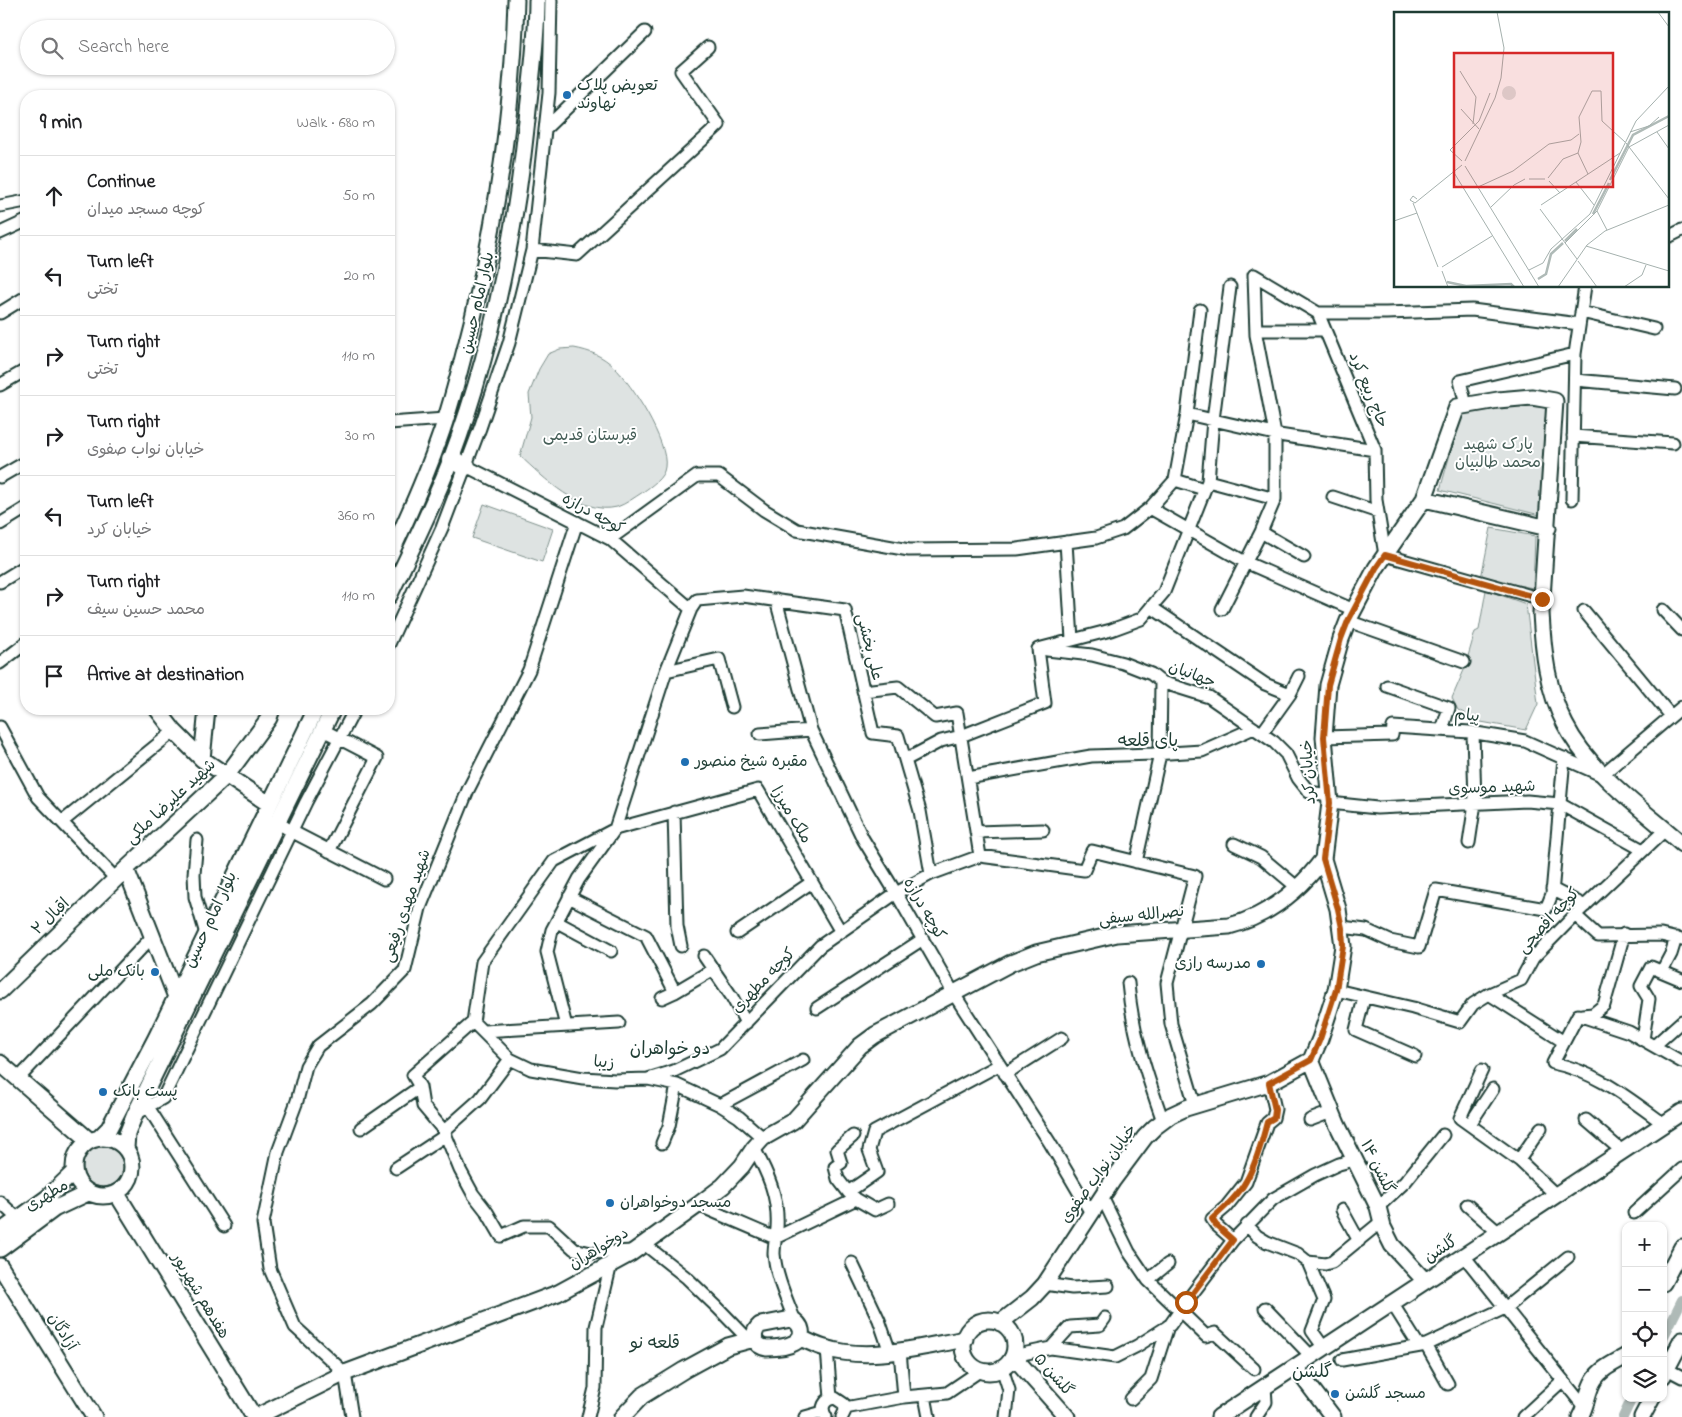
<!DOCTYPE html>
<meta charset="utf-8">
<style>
body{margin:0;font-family:"Indie Flower","Playpen Sans Arabic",sans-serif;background:#f6f6f6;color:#202124}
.controls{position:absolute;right:15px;bottom:15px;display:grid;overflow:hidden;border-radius:10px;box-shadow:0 1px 4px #0004}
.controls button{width:45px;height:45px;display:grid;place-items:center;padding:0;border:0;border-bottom:1px solid #e0e0e0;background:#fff;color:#202124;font:25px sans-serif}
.stop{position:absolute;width:15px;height:15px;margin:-11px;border:4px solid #b45309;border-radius:50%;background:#fff}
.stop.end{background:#b45309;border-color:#fff;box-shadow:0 1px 5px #0008}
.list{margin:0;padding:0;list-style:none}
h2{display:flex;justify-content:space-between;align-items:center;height:65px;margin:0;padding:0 20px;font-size:21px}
h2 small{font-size:16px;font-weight:400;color:#757577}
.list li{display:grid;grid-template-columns:32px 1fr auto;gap:15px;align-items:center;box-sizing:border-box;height:80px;padding:0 20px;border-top:1px solid #e0e0e0}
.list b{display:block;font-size:19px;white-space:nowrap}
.list p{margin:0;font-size:16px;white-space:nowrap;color:#757577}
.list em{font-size:16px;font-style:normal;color:#757577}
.icon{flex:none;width:28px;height:28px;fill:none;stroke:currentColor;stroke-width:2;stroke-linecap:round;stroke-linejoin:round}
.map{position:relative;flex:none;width:1682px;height:1417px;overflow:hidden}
.search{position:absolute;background:#fff;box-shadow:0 1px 4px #0004;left:20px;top:20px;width:375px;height:55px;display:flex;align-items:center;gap:12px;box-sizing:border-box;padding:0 18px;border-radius:28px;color:#757577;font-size:19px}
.panel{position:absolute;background:#fff;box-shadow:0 1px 4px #0004;left:20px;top:90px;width:375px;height:625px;border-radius:20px}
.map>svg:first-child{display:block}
.green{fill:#dee3e2;stroke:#7e908b}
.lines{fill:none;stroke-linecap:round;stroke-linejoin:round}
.canal{stroke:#afbab7;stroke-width:10}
.street-casing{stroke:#1f3d34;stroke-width:15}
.secondary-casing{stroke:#1f3d34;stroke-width:19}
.primary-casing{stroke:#1f3d34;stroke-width:21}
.street{stroke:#fff;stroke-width:11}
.secondary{stroke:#fff;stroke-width:15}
.primary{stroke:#fff;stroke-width:18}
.route{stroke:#b45309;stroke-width:6}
.poi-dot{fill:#1f6fb2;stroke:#fff;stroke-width:2}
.labels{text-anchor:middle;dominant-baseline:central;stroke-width:4;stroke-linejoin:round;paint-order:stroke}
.poi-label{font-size:16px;fill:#1f3d34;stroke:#fff;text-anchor:start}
.street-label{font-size:16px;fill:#1f3d34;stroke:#fff}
.park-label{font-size:16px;fill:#455e57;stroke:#fff}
.neighbourhood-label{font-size:18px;fill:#1f3d34;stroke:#fff}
.inset-river{fill:none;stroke:#afbab7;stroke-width:2.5}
.inset-road{fill:none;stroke:#a5b1ae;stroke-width:1}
.view{fill:#d62828;fill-opacity:0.15;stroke:#d62828;stroke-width:2.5}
.inset-edge{fill:none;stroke:#1f3d34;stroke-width:2.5}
</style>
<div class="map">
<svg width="1682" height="1417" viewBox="0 0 1682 1417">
<rect width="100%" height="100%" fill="#fff"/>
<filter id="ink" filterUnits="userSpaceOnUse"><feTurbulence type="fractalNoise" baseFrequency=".02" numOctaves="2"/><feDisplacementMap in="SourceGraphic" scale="10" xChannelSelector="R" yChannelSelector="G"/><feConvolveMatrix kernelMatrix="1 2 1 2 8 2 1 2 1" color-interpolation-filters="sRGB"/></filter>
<g filter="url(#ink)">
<path class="green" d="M 574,348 C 590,351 603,356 614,367 C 632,384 669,443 665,467 C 664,478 651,486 643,492 C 635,497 626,504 617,507 C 581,516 543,477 520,456 L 531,417 L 529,394 L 539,369 L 548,354 L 560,349 Z
M 1527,406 L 1547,408 L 1540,515 L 1440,490 L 1461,415 L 1484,408 Z
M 484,504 L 553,529 L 542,562 L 472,538 Z
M 1491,528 L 1535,536 L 1533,588 L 1481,578 Z
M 1486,590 L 1526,604 L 1538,704 L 1526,730 L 1481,722 L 1458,710 L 1452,698 L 1464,670 L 1475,632 L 1479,630 Z
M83 1167a20 20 0 1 1 40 0a20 20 0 1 1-40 0Z"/>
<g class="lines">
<path class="canal" d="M 1663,1338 L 1682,1300
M 1623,1417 L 1632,1398"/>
<g class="street-casing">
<path id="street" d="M 545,129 L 645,32
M 0,206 L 26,201
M 0,233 L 26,221
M 1668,237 L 1682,230
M 532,250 L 577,255 L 719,125 L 681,71 L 708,47
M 1254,275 L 1318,313 L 1375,450 L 1376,500 L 1385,555 L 1542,599
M 1581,312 L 1654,329
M 0,313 L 26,297
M 1318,313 L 1386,313 L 1472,310 L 1579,324
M 1256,330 L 1325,330
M 1575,380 L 1675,389
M 0,385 L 26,370
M 1466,405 L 1460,381 L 1575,354
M 1187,414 L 1279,435 L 1375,450
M 389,423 L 445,419
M 1573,436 L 1673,443
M 466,466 L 610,539 L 691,609
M 0,477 L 26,462
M 1175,480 L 1204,489
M 1208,481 L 1275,499
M 1333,497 L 1378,512
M 1572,499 L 1575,354 L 1585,286
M 1150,508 L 1245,562 L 1354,610
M 0,524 L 26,508
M 1261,532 L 1304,557
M 610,539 L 697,476 L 719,476 L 764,510 L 797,530 L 909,550 L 1017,549 L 1096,538 L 1123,529 L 1150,508 L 1175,480 L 1187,414 L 1200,310
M 1066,542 L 1072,640
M 0,582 L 26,566
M 776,600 L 811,730 L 863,839 L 899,898 L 954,994 L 1050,1143 L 1091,1213
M 1151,607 L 1265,684 L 1290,694
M 1222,609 L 1261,532 L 1275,499 L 1275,434 L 1256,335 L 1254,275
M 1663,610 L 1682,630
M 1584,611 L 1671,716
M 1348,621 L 1464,662
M 389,644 L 442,528 L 480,428 L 509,343 L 532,250 L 549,93 L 551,0
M 1038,649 L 1111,630 L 1141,619 L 1164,592 L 1208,481 L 1213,420 L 1230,287
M 1047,650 L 1092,655 L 1123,663 L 1151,674 L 1161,682 L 1209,697 L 1274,742 L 1286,754 L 1298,778 L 1309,792 L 1329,795
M 0,663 L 26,643
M 666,671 L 719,659 L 732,707
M 1387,686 L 1449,708 L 1442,730
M 863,691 L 898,687 L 935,717 L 957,713 L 980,856
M 0,727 L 38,797 L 116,879
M 323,730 L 377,758 L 329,851
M 1262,733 L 1290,694 L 1299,676
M 760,734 L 811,730
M 1324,737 L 1392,735 L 1393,727 L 1470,732 L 1525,741 L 1601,775
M 905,760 L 941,741 L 961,736 L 1045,703 L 1038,649
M 1603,774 L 1682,707
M 968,778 L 1091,756 L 1153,754 L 1202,751 L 1254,728
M 1330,803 L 1377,808 L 1527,801 L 1560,804 L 1643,850
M 674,812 L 677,926 L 681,946
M 62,822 L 174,731
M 277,822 L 291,831 L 384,879
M 976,832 L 1043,830
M 197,840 L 194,874 L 195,897 L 206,934
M 1469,843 L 1475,803 L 1473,732
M 1234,844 L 1261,857 L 1298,888
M 1136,862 L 1160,754 L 1161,682
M 1552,889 L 1585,906
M 569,897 L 646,936 L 675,992
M 1575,915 L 1598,936 L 1661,935 L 1682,940
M 557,922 L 611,951
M 1342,927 L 1366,930 L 1390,941 L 1419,947 L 1436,890 L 1546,909 L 1552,894 L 1564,758
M 737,933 L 812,882
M 704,956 L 732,997 L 746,1023
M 1662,971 L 1671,954 L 1676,938
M 1128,983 C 1132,1031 1147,1076 1163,1121
M 1336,990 L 1413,1008 L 1460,1022 L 1473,1004 L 1489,994 L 1521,980 L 1533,958 L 1575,915 L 1666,829
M 1489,994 L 1564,1042
M 662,998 L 675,992 L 714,969
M 1364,998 L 1356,1030 L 1415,1056
M 817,1008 L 923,939
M 1582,1015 L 1593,1014 L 1604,1005 L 1624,934
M 473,1022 L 482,962 L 554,861 L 615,829 L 758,790 L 841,932
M 473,1022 L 413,1075 L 420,1087 L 423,1106 L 444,1131 L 460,1170 L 473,1194 L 487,1212 L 501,1236 L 524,1226 L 549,1226 L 574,1249 L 591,1253 L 633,1251
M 473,1022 L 510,1059 L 531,1069 L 583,1078 L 615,1080 L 648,1079 L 677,1085 L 720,1105 L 739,1117 L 763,1138
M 566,1026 L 547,952 L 552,930 L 579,879 L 615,829 L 666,671 L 691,609 L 697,600 L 743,596 L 845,610 L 873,733 L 898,736 L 920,811 L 931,874
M 484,1031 L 619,1023
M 1643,1040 L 1649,999 L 1641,986 L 1651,967 L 1682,980
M 1654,1046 L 1682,1021
M 1482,1070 L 1460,1118 L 1520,1161 L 1556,1195
M 1005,1074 L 1062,1038
M 18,1079 L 151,938
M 648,1079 L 674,1071 L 720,1049 L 820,946 L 896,893 L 931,874 L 980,856 L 1084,870 L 1092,851 L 1195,876 L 1167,983 L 1171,1024 L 1195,1105
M 720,1105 L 803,1060
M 148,1107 L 224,1226
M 135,1114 L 163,1098 L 306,802 L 355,709
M 1310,1120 L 1331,1112
M 1586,1120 L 1622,1151
M 1470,1124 L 1493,1089
M 1664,1124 C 1628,1098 1597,1072 1553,1063 L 1578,1015 L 1629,1032 L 1682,1062
M 361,1128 L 420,1087
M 444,1131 L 480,1099 L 510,1059
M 853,1136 L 837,1150 L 841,1163 L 835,1167 L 838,1179 L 848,1192 L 856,1199 L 875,1210 L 888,1204
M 662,1143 L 669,1126 L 677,1085
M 754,1148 C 768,1174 779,1197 777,1228 C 776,1237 774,1245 774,1254 C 776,1277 787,1300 795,1321
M 1519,1160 L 1541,1128
M 396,1168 L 446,1135
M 848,1192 L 877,1172 L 869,1150 L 874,1132 L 999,1065
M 1102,1197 L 1129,1252 L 1148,1280 L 1206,1336 L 1215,1333 L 1254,1369
M 0,1202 L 18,1219
M 698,1205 L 775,1238 L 856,1199
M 1467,1205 L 1499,1233
M 1378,1207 L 1405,1182 L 1443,1135
M 1342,1210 L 1359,1241
M 1634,1213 L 1682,1169
M 1247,1225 L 1257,1236 L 1267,1242 L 1298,1254 L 1308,1262 L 1324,1300 L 1312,1331 L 1324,1348
M 1233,1240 L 1216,1225 L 1212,1219 L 1226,1207 L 1246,1182 L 1267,1123 L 1273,1118 L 1275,1109 L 1269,1083
M 643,1243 L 687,1278 L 717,1307 L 749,1340
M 1464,1256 L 1585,1408
M 1308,1262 L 1325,1264 L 1332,1262 L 1382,1221
M 852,1263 L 879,1320 L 890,1352
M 1148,1280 L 1168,1264
M 1045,1284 L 1072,1288 L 1108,1286
M 1392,1303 L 1419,1346
M 1265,1308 L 1311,1356
M 1426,1345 L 1448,1384
M 1051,1348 L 1070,1327 L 1100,1325 L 1105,1318
M 827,1349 L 831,1398
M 900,1351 L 904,1397
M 1013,1356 L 1051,1348 L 1115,1357 L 1137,1346 L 1170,1325 L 1186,1302 L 1233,1240 L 1273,1199 L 1315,1175 L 1339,1164 L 1354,1160
M 1342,1360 L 1426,1345 L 1505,1308 L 1568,1257
M 1663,1367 L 1682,1377
M 1002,1368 L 1009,1390 L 1006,1417
M 925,1396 L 929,1417
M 1131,1399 L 1151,1379 L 1168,1326
M 845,1408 L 904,1397 L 947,1393 L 981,1370
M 352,1417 L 345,1373 L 295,1327 L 270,1269 L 263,1223 L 278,1152 L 297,1101 L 306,1066 L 318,1046 L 372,1004 L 405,970 L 420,908 L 468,790 L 529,670 L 577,522
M 588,1417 L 595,1388 L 596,1327 L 611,1264
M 805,1417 L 823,1412
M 826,1417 C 820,1408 824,1399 835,1398 L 844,1404 L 845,1411 L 842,1417
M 1256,1417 L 1266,1402 L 1265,1387
M 1523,1417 L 1563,1380"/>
</g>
<g class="secondary-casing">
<path id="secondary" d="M 1424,499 L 1548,528
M 389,557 C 407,519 425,479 439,439 C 453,401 462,361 472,322 C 497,217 513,108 516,0
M 389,596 C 410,553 432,508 450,462 C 491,353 515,236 527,120 C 531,80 537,40 537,0
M 157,709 L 174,731 L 202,759 L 269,804
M 202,759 L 207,709
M 126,869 L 176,997
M 0,991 L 126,869 L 227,775 L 269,718 L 272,709
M 1311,1060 L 1320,1039 L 1336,990 L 1343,946 L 1338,909 L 1323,859 L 1330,803 L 1324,737 L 1328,685 L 1341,639 L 1348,621 L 1376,568 L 1424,499 L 1457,407 L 1498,400 L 1532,397 L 1555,401 L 1541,613 C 1543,650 1547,690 1565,724 C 1589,772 1642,809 1682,844
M 1311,1060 L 1337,1124 L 1378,1207 L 1383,1227 L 1392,1245 L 1425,1281
M 0,1063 L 90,1141
M74 1167a29 29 0 1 1 58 0a29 29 0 1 1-58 0Z
M 99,1138 L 109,1128 L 156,1038 L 316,709
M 126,1148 L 127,1134 L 135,1114 L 333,709
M 117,1194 L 254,1417
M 0,1232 L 47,1198 L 74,1172
M 0,1249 L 54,1209 L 88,1193
M 0,1266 L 94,1417
M 1663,1283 L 1682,1247
M 791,1319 C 802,1323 806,1337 794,1343 C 787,1347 775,1348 767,1348 C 754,1346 750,1334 760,1325 Z
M963 1346a26 26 0 1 1 52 0a26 26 0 1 1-52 0Z
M 1000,1323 L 1032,1298 L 1045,1284 L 1113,1180 L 1145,1137 L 1155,1127 L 1171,1115 L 1186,1108 L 1269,1083 L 1311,1060
M 800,1338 C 808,1341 817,1346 825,1348 C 870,1362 920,1347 965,1339
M 1013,1356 L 1067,1417
M 1295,1367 L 1333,1417
M 1663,1376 L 1682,1340
M 256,1417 L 345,1373 L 558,1293 L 630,1254 L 698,1205 L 723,1186 L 742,1166 L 754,1148 L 763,1138 L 793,1121 L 860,1046 L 875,1035 L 1011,963 L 1036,953 L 1117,934 L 1229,926 C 1268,916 1299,891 1323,859
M 622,1417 L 642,1396 L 684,1370 L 728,1346 L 754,1339
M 1219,1417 L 1682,1112
M 1580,1417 C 1587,1405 1587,1391 1594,1380 C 1601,1368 1615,1363 1626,1356
M 1642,1417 L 1652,1398"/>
</g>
<g class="primary-casing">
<path id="primary" d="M 451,460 L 466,466"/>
</g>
<use href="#street" class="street"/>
<use href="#secondary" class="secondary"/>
<use href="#primary" class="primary"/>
</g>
</g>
<g class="lines" filter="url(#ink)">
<path class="route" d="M 1186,1302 L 1233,1240 L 1216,1225 L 1212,1219 C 1224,1208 1238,1196 1246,1181 C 1256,1164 1262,1142 1267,1122 L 1274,1118 L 1275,1110 L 1269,1083 L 1311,1060 L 1320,1039 L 1336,990 L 1343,946 L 1342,928 L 1338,909 L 1323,859 L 1330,803 L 1324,737 L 1328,685 L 1341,639 L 1348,621 L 1376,568 L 1385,555 L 1542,599"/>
</g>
<g class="poi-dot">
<circle cx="567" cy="95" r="5"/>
<circle cx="685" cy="762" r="5"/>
<circle cx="1261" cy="964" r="5"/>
<circle cx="155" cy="972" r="5"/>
<circle cx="103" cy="1092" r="5"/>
<circle cx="610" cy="1203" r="5"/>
<circle cx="1335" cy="1394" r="5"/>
</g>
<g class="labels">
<g class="poi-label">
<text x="577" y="86">تعویض پلاک<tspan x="577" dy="18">نهاوند</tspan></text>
<text x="695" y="762">مقبره شیخ منصور</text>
<text x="1251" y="964" text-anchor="end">مدرسه رازی</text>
<text x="145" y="972" text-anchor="end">بانک ملی</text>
<text x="113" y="1092">پست بانک</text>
<text x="620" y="1203">مسجد دوخواهران</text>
<text x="1345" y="1394">مسجد گلشن</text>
</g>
<g class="street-label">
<text transform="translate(478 303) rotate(-77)">بلوار امام حسین</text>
<text transform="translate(1368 390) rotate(68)">حاج ربیع کرد</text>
<text transform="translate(593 514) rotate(29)">کوچه درازه</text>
<text transform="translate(869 647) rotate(76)">علی بخشی</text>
<text transform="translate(1192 675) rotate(21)">جهانیان</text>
<text transform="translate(1467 716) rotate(6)">پیام</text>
<text transform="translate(1309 772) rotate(-93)">خیابان کرد</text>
<text transform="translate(1492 788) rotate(-2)">شهید موسوی</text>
<text transform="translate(171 802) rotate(-43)">شهید علیرضا ملکی</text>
<text transform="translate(791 815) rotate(59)">ملک میرزا</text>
<text transform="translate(407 906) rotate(-71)">شهید مهدی رفیعی</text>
<text transform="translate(924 909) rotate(60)">کوچه درازه</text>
<text transform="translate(1142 916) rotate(-6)">نصرالله سیفی</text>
<text transform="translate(51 917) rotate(-44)">اقبال ۲</text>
<text transform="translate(211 920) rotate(-65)">بلوار امام حسین</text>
<text transform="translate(1549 921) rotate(-47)">کوچه افصحی</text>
<text transform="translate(764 981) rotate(-46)">کوچه مطهری</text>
<text transform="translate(604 1063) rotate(4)">زیبا</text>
<text transform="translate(1377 1167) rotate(64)">گلشن ۱۴</text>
<text transform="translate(1099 1174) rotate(-54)">خیابان نواب صفوی</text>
<text transform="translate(47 1196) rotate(-31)">مطهری</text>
<text transform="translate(599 1249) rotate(-31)">دوخواهران</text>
<text transform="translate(1441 1250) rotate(-33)">گلشن</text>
<text transform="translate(200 1296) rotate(59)">هفدهم شهریور</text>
<text transform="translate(62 1332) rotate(58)">آزادگان</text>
<text transform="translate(1053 1375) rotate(49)">گلشن ۵</text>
</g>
<g class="park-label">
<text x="590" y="436">قبرستان قدیمی</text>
<text x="1498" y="445">پارک شهید<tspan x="1498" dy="18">محمد طالبیان</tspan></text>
</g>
<g class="neighbourhood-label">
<text x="1148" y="742">پای قلعه</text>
<text x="670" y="1050">دو خواهران</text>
<text x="655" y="1344">قلعه نو</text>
<text x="1312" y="1373">گلشن</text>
</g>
</g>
<g transform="translate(1394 12)">
<rect width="275" height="275" fill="#fff"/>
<path d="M108 81a7 7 0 1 1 14 0a7 7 0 1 1-14 0Z" fill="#dee3e2"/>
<path class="inset-river" d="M 216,168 L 239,123 L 275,104M 199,202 L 215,171M 171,229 L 183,217M 144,267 L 152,262 L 157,242 L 169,231M 53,270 L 72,274 L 117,272 L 120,275"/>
<path class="inset-road" d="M 264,0 L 275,15M 66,59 L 82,85 L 79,112M 67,97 L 85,117M 236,120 L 255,114 L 265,105M 263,120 L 275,137M 232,131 L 275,187M 235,135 L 275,113M 184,141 L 187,130 L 185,105 L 198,79 L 207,79 L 208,109 L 231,130M 184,141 L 194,162M 68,149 L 56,138 L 85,109 L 96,81M 71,149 L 101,86 L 107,66 L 110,36 L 103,0M 71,154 L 145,275M 59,159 L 130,275M 154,166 L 169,147 L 184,141M 135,167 L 151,167M 155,169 L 166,181M 182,170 L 200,193M 84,175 L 119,159 L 155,132 L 177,128 L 185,122M 23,187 L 19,184 L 16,188 L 21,191 L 68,153M 19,191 L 44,255M 147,193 L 226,141M 97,195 L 120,173 L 131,167M 146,197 L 183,247M 203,199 L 213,218M 0,209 L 23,201M 171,231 L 203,199 L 235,135M 192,234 L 275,259M 184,249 L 203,275M 48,255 L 98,224M 135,258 L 149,251 L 157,237 L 196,202 L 242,109 L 275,74M 48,259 L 54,275M 164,275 L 193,233 L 211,219 L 275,193M 230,275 L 248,263 L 252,253"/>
<path class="view" d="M 60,41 L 219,41 L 219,175 L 60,175 Z"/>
<rect width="275" height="275" class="inset-edge"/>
</g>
</svg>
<div class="controls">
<button>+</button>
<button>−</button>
<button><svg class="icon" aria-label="locate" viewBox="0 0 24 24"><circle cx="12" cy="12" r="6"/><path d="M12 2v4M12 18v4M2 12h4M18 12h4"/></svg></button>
<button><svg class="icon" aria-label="layers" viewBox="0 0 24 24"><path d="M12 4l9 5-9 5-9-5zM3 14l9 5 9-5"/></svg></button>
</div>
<div class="stop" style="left:1186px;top:1302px"></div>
<div class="stop end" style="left:1542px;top:599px"></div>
<div class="search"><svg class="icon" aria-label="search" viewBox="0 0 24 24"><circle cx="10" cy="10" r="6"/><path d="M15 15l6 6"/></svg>Search here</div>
<section class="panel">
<h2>9 min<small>Walk · 680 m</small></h2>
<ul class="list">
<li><svg class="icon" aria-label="ahead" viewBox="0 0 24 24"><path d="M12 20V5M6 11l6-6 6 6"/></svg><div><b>Continue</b><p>کوچه مسجد میدان</p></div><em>50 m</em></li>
<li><svg class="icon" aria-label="left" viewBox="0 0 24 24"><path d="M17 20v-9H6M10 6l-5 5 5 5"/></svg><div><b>Turn left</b><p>تختی</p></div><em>20 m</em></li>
<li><svg class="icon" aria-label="right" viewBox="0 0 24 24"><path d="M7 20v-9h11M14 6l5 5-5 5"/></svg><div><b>Turn right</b><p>تختی</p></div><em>110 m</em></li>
<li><svg class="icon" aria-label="right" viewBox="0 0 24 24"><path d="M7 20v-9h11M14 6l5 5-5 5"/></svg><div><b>Turn right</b><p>خیابان نواب صفوی</p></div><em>30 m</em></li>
<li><svg class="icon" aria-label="left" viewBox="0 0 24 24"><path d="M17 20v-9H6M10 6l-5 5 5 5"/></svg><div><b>Turn left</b><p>خیابان کرد</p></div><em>360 m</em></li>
<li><svg class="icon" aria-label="right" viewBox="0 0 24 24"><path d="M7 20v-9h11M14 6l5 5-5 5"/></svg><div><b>Turn right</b><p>محمد حسین سیف</p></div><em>110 m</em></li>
<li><svg class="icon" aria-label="arrive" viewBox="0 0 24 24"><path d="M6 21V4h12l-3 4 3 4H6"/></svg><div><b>Arrive at destination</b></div></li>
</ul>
</section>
</div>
